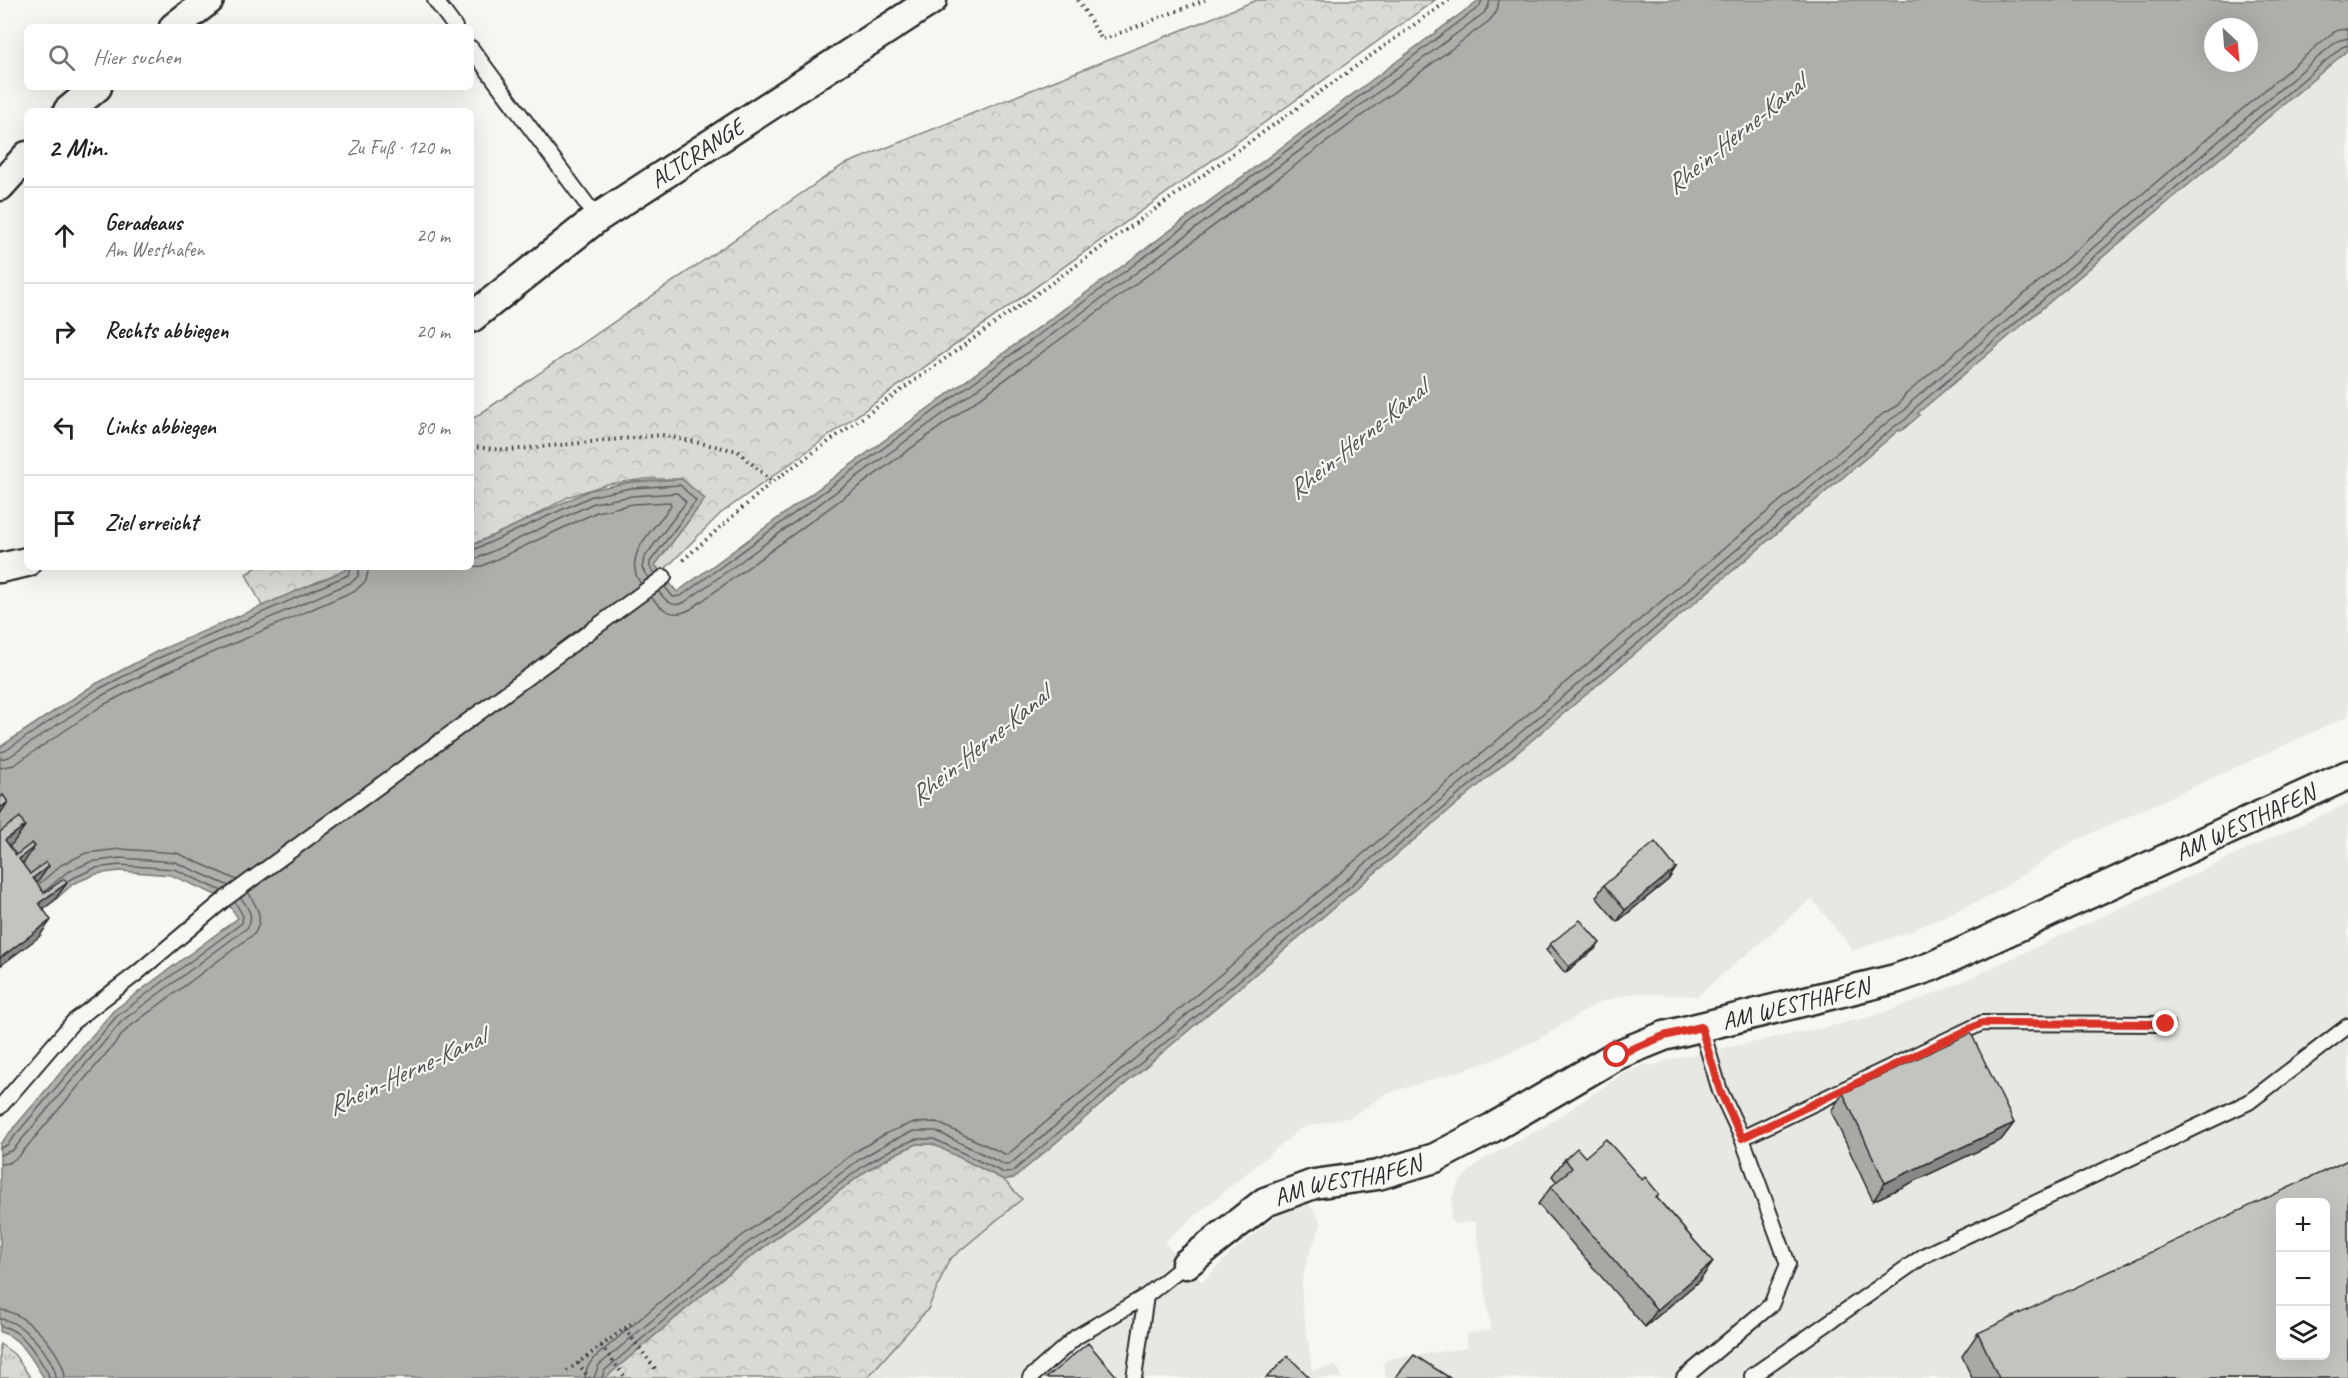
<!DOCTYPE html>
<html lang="de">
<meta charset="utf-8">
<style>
body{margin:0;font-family:Caveat,sans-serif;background:#f6f6f6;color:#202124}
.controls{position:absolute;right:18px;bottom:18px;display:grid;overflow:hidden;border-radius:9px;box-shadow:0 6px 24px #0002}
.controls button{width:54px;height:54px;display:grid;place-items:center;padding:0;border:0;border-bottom:2px solid #e0e0e0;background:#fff;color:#202124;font:30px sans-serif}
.compass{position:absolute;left:2204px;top:18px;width:54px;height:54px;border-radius:50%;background:#fff;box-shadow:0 6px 24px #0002;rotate:154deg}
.stop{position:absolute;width:18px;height:18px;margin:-14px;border:4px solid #d93025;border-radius:50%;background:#fff}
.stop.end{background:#d93025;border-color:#fff;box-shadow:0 2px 6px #0008}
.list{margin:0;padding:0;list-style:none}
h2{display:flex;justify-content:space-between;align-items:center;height:78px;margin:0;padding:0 24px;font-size:26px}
h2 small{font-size:20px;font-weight:400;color:#757577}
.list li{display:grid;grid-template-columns:39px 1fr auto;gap:18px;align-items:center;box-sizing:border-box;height:96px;padding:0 24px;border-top:2px solid #e0e0e0}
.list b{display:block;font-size:22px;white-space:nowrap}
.list p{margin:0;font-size:20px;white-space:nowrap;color:#757577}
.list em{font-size:20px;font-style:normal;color:#757577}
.icon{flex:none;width:33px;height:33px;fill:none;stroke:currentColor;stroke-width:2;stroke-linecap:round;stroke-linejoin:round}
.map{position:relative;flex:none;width:2348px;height:1378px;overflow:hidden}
.search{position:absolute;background:#fff;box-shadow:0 6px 24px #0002;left:24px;top:24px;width:450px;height:66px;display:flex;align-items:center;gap:15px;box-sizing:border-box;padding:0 21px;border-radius:9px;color:#757577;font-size:22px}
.panel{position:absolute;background:#fff;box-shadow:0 6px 24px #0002;left:24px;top:108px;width:450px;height:462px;border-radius:9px}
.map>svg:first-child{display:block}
.built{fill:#e7e7e3;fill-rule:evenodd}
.grass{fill:url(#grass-tufts);stroke:#828280;stroke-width:1.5}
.forest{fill:url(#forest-crowns);stroke:#828280;stroke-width:1.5}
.water{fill:#aeaeab;stroke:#7a7a78;stroke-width:1.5;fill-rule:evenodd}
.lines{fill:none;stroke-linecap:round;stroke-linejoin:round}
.shore{stroke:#5f5f5e;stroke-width:1.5}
.service-casing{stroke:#2b2b2b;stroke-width:18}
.minor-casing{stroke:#2b2b2b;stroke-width:33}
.path{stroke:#2b2b2b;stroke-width:4;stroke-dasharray:1.5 4.5;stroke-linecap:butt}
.service{stroke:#f6f6f2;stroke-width:14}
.minor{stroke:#f6f6f2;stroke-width:28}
.wall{fill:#a8a8a5;stroke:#2b2b2b;stroke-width:1.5}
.shaded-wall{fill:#888886;stroke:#2b2b2b;stroke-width:1.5}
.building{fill:#c3c3c0;stroke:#2b2b2b;stroke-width:1.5;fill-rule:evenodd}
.route{stroke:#d93025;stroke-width:8}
.labels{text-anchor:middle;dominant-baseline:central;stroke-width:4.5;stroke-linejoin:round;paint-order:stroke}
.street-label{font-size:24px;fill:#2b2b2b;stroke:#f6f6f2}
.water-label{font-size:26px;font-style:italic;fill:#525251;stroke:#f6f6f2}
</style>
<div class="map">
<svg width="2348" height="1378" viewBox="0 0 2348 1378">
<defs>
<pattern id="grass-tufts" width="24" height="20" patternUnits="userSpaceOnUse" patternTransform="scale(1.5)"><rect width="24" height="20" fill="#d9d9d5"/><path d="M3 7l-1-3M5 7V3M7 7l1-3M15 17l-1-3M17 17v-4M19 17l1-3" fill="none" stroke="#babab7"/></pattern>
<pattern id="forest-crowns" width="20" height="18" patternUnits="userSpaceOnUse" patternTransform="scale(1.5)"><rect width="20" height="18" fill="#d9d9d5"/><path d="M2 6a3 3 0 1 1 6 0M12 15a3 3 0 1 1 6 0" fill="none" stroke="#babab7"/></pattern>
</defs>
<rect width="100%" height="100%" fill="#f6f6f2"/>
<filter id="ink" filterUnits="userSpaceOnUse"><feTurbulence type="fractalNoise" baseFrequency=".0167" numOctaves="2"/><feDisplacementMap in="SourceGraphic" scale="12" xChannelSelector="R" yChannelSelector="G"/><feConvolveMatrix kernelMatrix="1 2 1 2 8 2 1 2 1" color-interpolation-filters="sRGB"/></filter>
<g filter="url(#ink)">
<path class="built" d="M 2348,49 L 2348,716 L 2070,843 L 1993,894 L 1909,932 L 1853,950 L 1812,899 L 1697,996 L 1632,993 L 1598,1003 L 1537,1040 L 1491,1061 L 1386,1094 L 1351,1117 L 1301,1128 L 1164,1242 L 1202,1282 L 1230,1254 L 1279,1214 L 1306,1200 L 1322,1223 L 1307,1259 L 1302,1281 L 1302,1301 L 1312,1370 L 1335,1366 L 1340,1371 L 1341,1378 L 867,1378 L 928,1309 L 949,1260 L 1022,1199 L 1004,1180 L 1015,1178 L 1900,429 L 1901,431 L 1920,416 L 1918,413 Z
M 2348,803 L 2348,1378 L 1386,1378 L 1383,1363 L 1388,1359 L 1467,1348 L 1466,1334 L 1491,1330 L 1475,1221 L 1456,1224 L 1451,1220 L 1452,1199 L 1460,1181 L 1479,1162 L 1544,1127 L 1621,1075 L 1646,1064 L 1652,1066 L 1671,1059 L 1823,1028 L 1866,1018 L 1911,1003 L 1950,987 ZM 2280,1202 L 2326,1202 L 2326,1356 L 2280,1356 Z"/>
<path class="grass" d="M 0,1344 L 14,1354 L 31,1378 L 0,1378 Z"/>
<path class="forest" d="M 1257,0 L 1435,0 L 720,514 L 661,573 L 655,565 L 705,499 L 682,479 L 646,479 L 607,484 L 568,497 L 519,524 L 471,545 L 471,420 L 843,165 Z
M 257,567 L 352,567 L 262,606 L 246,574 Z
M 917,1144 L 933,1144 L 1004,1180 L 1022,1199 L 949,1260 L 928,1309 L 867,1378 L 605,1378 L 721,1279 L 869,1169 L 897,1153 Z"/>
<path class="water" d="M 1479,0 L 2348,0 L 2348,50 L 1918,413 L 1920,415 L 1901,431 L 1899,430 L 1014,1178 L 1004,1180 L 933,1144 L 917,1144 L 897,1153 L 869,1169 L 721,1279 L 605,1378 L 44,1378 C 32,1360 22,1338 0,1332 L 0,1144 L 113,1011 L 238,918 L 225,899 L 171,875 L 120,871 L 96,874 L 73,884 L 54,901 L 0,885 L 0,747 L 92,686 L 158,651 L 352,567 L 471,567 L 471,546 L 590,490 L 631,482 L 682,479 L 705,499 L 655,565 L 677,592 L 1105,279 ZM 2213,27 L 2249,27 L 2249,63 L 2213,63 Z"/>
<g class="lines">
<path class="shore" d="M 471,551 L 592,496 L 631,488 L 680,485 L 696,501 L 650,562 L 650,567 L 654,574
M 471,559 L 478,558 L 594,503 L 632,496 L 677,493 L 686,502 L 644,558 L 642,568 L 648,578
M 466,567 L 482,566 L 597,512 L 633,504 L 670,502 L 671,506 C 655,528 620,556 641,584
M 665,587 L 673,597 L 681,596 L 1108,284 L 1479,7 L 1482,0
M 658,591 C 666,601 673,609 685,602 L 1113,290 L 1484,13 L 1488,7 L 1490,0
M 651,597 C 662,610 673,619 691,609 L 1118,297 L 1489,21 L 1497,11 L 1499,0
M 0,752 L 5,751 L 95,691 L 161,657 L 348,575 L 352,567
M 0,759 L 9,757 L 99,697 L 164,664 L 352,582 L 358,576 L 360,567
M 0,768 L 14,765 L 103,705 L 168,672 L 356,590 L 366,581 L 369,567
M 67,881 L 95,868 L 120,865 L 146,867 L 174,869 L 222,891
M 39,884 L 61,865 L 86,853 L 120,849 L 177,853 L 237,880
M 45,891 L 66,873 L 90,862 L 120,858 L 175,862 L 229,886
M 0,1148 L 7,1145 L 117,1016 L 242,923 L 243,916 L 235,902
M 0,1155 L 13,1150 L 122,1021 L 247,928 C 255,916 248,908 241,898
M 0,1164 L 9,1163 L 19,1156 L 128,1028 L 254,934 C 265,919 257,907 248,892
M 0,1310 C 26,1311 64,1353 65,1378
M 0,1319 C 22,1320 55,1357 56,1378
M 0,1326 C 23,1329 36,1355 48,1373 L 49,1378
M 585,1378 L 587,1368 L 593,1359 L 707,1262 L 855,1152 L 887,1133 L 912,1123 L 936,1122 L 1007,1155 L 1884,413 L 1898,405 L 1905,395 L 2331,34 L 2338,30 L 2348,29
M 594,1378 L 599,1365 L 713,1269 L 860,1159 L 891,1141 L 914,1131 L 936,1131 L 1005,1165 L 1009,1165 L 1890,420 L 1905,410 L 1911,402 L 2337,41 L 2348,38
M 602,1378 L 604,1371 L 717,1275 L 865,1165 L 894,1148 L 916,1139 L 934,1139 L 1004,1173 L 1012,1172 L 1895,426 C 1904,421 1910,417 1915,408 L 2342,47 L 2348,45"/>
<g class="service-casing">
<path id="service" d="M 435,0 L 455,27
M 471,48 L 597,218
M 0,1107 L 73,1022 L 136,974 L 225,899 L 664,577
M 1742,1138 L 1982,1023 L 2166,1024
M 1030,1378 L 1076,1337 L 1146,1296 L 1186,1264
M 1134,1378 L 1146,1296
M 1684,1378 L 1771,1305 L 1788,1264 L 1742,1138 L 1720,1091 L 1701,1027
M 1753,1378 L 1752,1376 L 1925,1255 L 2249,1102 L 2348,1026"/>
</g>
<g class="minor-casing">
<g id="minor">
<path d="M 174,27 L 209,0"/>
<path d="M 68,111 L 97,87"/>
<path d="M 0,186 L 27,156"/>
<path id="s1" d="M 471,318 L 597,218 L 932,0"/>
<path d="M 0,568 L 27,562"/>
<path id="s2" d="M 1186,1264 L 1265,1202 L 1314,1184 L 1378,1175 L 1435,1158 L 1492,1128 L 1617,1055 L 1664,1036 L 1895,979 L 1930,967 L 2348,775"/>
</g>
</g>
<path class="path" d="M 1078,0 L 1102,40 L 1205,0
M 471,447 L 509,450 L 662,435 L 738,451 L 772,482
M 683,560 L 772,482 L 1449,0
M 625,1329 L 657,1371
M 601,1346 L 626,1378
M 578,1363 L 589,1378
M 567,1371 L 635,1321"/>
<use href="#service" class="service"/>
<use href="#minor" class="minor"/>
</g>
<path class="wall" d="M 1676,868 L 1668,880 L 1617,922 L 1596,897 L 1604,885 Z
M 1550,944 L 1595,949 L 1565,973 L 1546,950 Z
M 1843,1093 L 2014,1123 L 2001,1140 L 1873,1201 L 1831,1111 Z
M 1585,1157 L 1642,1180 L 1659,1194 L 1657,1198 L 1713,1262 L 1700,1280 L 1645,1327 L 1538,1204 L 1551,1187 L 1557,1182 L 1552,1176 L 1565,1159 Z
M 1978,1333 L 2348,1378 L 1972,1378 L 1962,1356 Z"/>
<path class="shaded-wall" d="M 8,802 L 0,814 L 0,808 Z
M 25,826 L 13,843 L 0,853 L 5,840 Z
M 35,846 L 23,864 L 19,859 Z
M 49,866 L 37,883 L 33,878 Z
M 1676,868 L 1668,880 L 1617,922 L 1625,910 Z
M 67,883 L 54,901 L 27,921 L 39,903 Z
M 51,920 L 39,937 L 0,966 L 0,958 Z
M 1600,943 L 1595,949 L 1565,973 L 1569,967 Z
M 2014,1123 L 2001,1140 L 1873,1201 L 1885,1183 Z
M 1713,1262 L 1700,1280 L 1645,1327 L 1657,1310 Z"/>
<path class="building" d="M 3,795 L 8,802 L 0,808 L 0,798 Z
M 20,817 L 25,826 L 5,840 L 16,855 L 32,843 L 35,846 L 19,859 L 30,874 L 46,862 L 49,866 L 33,878 L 44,893 L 64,879 L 67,883 L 39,903 L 51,920 L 0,958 L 0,832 Z
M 1655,842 L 1676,868 L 1625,910 L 1604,885 Z
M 1580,920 L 1600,943 L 1569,967 L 1550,944 Z
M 1971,1033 L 2014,1123 L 1885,1183 L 1843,1093 Z
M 1606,1139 L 1642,1180 L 1645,1177 L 1659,1194 L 1656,1197 L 1713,1262 L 1657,1310 L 1551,1187 L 1572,1168 L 1565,1159 L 1577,1148 L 1585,1157 Z
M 2348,1160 L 2348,1378 L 1999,1378 L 1978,1333 ZM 2280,1203 L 2325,1203 L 2325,1356 L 2280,1356 Z
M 1088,1343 L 1118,1378 L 1046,1378 Z
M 1414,1355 L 1450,1378 L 1395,1378 Z
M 1288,1356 L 1310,1378 L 1266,1378 Z"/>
</g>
<g class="lines" filter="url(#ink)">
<path class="route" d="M 1617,1055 L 1664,1036 L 1701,1027 L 1720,1091 L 1742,1138 L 1982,1023 L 2166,1024"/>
</g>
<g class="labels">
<g class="street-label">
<text stroke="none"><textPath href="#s1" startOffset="280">ALTCRANGE</textPath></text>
<text stroke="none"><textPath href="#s2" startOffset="1158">AM WESTHAFEN</textPath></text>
<text stroke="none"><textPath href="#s2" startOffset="672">AM WESTHAFEN</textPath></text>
<text stroke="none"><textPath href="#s2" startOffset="186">AM WESTHAFEN</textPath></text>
</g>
<g class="water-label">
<text transform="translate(1735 135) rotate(-39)">Rhein-Herne-Kanal</text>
<text transform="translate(1357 440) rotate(-39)">Rhein-Herne-Kanal</text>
<text transform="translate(979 746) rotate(-39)">Rhein-Herne-Kanal</text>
<text transform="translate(406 1072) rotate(-25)">Rhein-Herne-Kanal</text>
</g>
</g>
</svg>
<div class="controls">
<button>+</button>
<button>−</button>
<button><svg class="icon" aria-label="layers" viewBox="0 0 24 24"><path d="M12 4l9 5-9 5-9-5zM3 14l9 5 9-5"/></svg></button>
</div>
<svg class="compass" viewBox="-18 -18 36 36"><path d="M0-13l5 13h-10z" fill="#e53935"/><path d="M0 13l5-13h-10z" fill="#757577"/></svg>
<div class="stop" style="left:1617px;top:1055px"></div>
<div class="stop end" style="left:2166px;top:1024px"></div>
<div class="search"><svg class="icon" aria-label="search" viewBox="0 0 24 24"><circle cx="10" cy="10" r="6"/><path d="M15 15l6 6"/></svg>Hier suchen</div>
<section class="panel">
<h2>2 Min.<small>Zu Fuß · 120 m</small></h2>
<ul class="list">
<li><svg class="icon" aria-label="ahead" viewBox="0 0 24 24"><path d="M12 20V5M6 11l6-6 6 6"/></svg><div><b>Geradeaus</b><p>Am Westhafen</p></div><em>20 m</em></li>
<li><svg class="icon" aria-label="right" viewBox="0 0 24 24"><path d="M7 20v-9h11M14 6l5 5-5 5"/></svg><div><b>Rechts abbiegen</b></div><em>20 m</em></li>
<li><svg class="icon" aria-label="left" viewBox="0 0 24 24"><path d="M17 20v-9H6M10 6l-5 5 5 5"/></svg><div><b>Links abbiegen</b></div><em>80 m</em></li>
<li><svg class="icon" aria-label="arrive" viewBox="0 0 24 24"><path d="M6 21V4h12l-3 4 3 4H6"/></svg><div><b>Ziel erreicht</b></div></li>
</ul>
</section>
</div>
